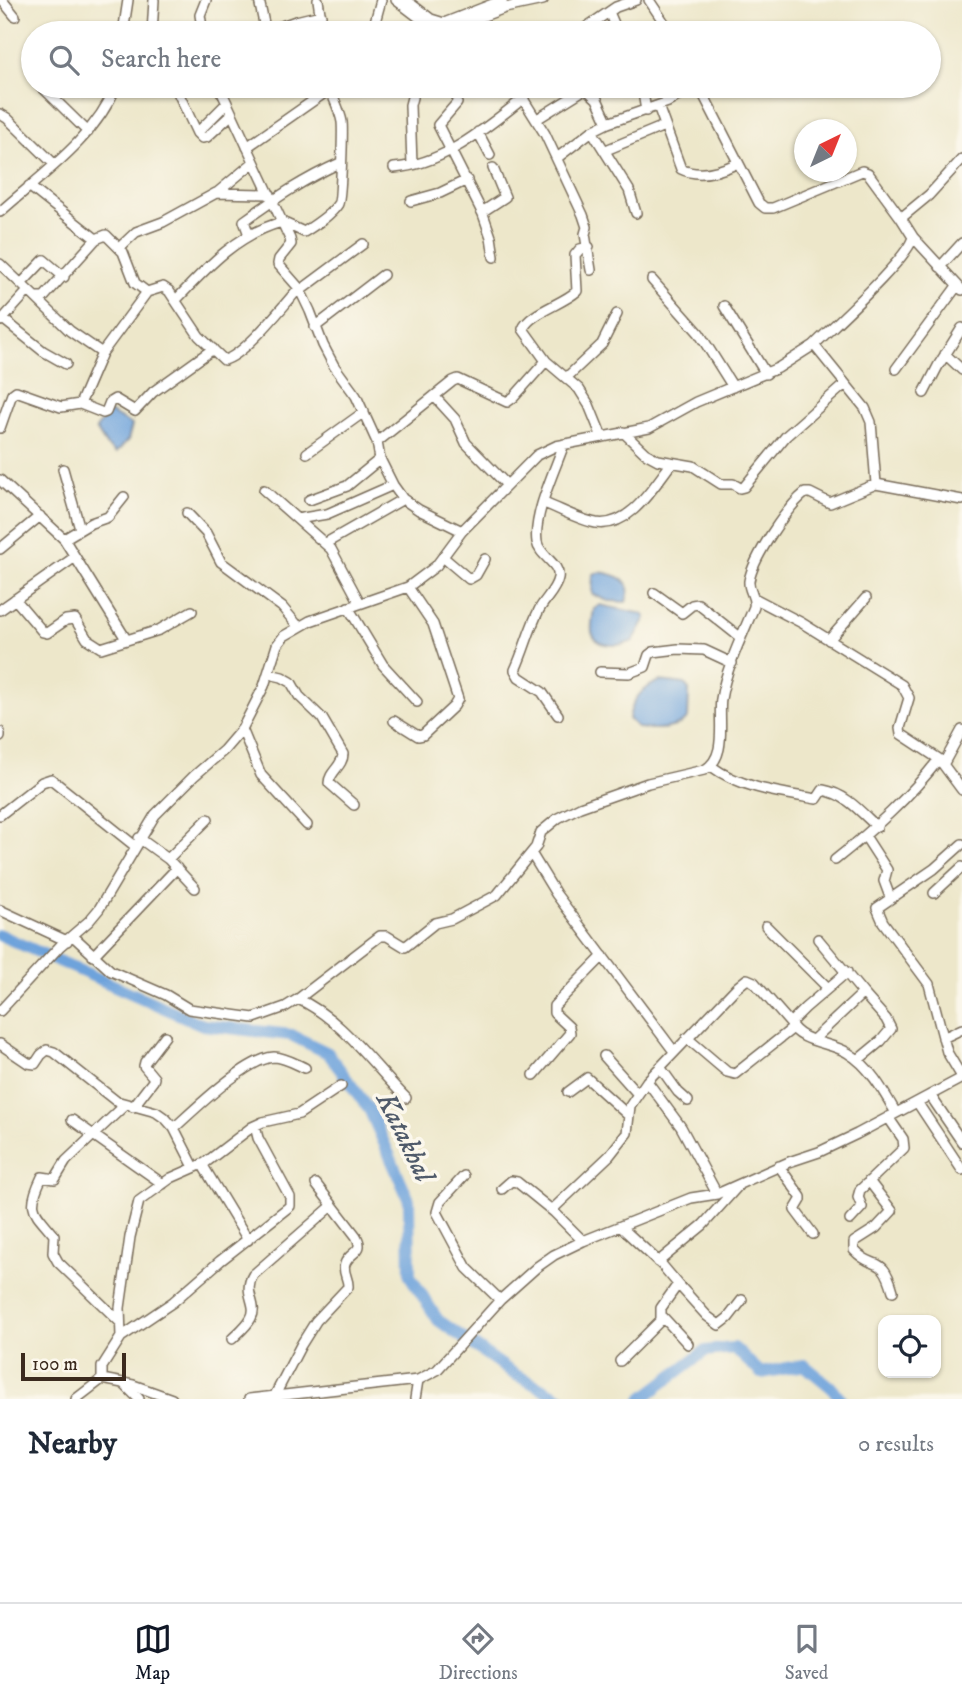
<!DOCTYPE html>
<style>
body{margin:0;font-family:"IM FELL DW Pica",serif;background:#f6f6f7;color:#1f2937}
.controls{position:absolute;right:21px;bottom:21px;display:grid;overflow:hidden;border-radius:14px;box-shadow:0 2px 5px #0004}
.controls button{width:63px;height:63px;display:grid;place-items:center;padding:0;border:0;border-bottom:2px solid #e0e1e3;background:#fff;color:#1f2937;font:35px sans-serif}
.compass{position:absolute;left:794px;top:119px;width:63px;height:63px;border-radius:50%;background:#fff;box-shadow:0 2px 5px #0004;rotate:43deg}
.scale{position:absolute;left:21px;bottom:18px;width:105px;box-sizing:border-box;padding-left:7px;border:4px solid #3b2a1e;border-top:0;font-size:19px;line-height:24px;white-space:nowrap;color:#3b2a1e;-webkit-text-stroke:5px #fbf7ec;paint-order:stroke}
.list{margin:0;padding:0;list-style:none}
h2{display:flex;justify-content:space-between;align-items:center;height:91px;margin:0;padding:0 28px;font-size:30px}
h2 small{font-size:23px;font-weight:400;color:#747a83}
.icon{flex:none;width:38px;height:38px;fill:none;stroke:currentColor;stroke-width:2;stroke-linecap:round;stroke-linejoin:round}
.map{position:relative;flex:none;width:962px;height:1399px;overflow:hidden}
.search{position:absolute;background:#fff;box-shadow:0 2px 5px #0004;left:21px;right:21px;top:21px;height:77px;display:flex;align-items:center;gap:18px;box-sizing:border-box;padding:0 24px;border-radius:38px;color:#747a83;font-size:26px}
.sheet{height:203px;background:#fff}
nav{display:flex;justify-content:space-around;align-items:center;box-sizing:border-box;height:98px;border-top:2px solid #e0e1e3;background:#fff;font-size:19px;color:#747a83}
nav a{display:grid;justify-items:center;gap:4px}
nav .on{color:#111827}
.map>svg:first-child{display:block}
.water{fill:#6ea3db;stroke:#54667c;stroke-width:2}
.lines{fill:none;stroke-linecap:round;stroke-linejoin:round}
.river{stroke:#6ea3db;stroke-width:12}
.minor-casing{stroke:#796c5a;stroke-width:12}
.minor{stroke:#fff;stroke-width:9}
.labels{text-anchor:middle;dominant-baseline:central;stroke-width:7;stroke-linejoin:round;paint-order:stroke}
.water-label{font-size:28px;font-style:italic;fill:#4f5a6a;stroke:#fbf7ec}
</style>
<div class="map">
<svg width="962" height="1399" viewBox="0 0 962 1399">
<rect width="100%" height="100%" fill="#fbf7ec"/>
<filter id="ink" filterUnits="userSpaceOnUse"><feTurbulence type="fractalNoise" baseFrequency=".0143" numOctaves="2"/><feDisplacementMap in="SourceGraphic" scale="14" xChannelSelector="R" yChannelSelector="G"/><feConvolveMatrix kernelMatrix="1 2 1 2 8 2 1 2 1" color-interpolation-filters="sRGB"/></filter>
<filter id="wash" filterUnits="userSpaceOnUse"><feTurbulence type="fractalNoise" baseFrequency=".00686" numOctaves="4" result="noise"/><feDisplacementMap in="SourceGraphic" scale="28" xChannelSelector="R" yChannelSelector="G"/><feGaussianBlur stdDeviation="1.57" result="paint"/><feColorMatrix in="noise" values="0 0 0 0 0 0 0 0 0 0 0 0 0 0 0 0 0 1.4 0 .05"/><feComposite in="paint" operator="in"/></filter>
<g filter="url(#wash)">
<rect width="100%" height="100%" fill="#ede7ca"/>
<path class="water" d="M 109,412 L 132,425 L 128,440 L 116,453 L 106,445 L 96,429 Z
M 600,572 C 618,575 635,579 626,602 L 608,601 L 592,594 L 593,574 Z
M 600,605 L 643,614 L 646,618 L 633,641 C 622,646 596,649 592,632 C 591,625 593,616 594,609 Z
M 660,681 L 685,684 L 689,690 L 688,718 C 676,731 654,730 638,728 L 629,719 C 632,699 642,688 660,681 Z"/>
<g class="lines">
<path class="river" d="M 0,935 L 203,1025 L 291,1035 L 328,1053 L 370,1111 L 409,1200 L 410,1276 L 438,1320 L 514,1374 L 563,1399
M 642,1399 L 705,1351 L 734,1348 L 761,1373 L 804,1365 L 831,1387 L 841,1399"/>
</g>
</g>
<g filter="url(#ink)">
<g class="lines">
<g class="minor-casing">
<path id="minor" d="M 2,0 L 15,16
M 259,0 L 266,33
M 318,0 L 323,33
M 396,0 L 434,29 L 449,29 L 505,8 L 543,0
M 406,0 L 431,19 L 444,23 L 503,0
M 649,0 L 671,33
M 609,12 L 618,33
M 465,23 L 473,33
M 123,33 L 128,0
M 152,33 L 154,0
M 203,33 L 200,15 L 206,0
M 262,33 L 296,21 L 321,15
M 372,33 L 381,0
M 578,33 L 616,7 L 636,0
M 41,86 L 88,132
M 175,86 L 197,133 L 202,138 L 207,137 L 232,114
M 219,86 L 290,239 L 291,244 L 279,259 L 278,264 L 299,288 L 310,311 L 323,345 L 334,366 L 356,396 L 377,442 L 380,459 L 393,485 L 403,499 L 419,510 L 462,531
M 515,86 L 545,134 L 583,215 L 587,227 L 585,234 L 591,270
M 583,86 L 597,99 L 608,123
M 642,86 L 646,111
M 699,86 L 759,203 L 765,208 L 773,208 L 862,171 L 868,173 L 901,218 L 929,195 L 962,159
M 472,90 L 478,86
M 221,92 L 238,86
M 457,103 L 438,125 L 483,214 L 491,237 L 494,257
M 658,106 L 681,169 C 699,178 721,171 738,163
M 0,114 L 7,118 L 54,164
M 537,119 L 585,89
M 592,131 L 629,190 L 636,213
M 478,132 L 490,155
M 197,133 L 227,103
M 247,147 L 330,89
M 606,150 L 664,126
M 557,158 L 592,131 L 608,123 L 668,102 L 695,86
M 412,165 L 410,105 L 415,86
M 394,168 C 445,164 485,128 524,98
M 29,186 L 96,239
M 218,192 L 254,162
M 411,201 L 440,193 L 467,180
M 0,212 C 41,175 95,139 116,86
M 482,212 L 505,197 L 493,168
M 901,218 L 913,237 C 908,259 834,325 814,345 L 865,408 L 871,422 L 876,484 L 962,500
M 249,235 L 244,221 C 276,198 304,179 340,163
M 913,237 L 962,290
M 589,247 L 580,249 L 575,255 L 577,291 C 563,304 529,313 523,329 L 546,361 L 579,389 L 589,405 L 602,437
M 119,248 L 136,232 L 163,222 L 216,193 L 270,194
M 0,264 L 35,297 L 44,297 L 96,239 L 106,235 L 123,252 L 135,283 L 147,292 L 163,287 L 169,291 L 199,336 L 224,360 C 244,356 284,305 299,288
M 940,267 L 962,243
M 652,280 L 699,333 L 733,387
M 21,284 L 44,260 L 64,277
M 301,290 L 363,244
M 35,297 L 70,331 L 102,353
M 176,300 C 207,267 237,234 282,222 L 304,232 C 315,225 331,215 338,204 C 341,200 343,130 342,122 C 340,110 333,98 329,86
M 724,306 L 766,374
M 3,319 L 43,351 L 66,364
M 1,321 L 28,291
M 315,327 L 383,275
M 945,354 L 962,370
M 896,369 L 957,286
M 566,378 L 602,344 L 617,314
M 924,393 L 938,366 L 962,328
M 434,396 L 455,419 L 466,443 L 507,485
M 80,404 L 103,413 L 106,412 L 110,402 L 115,399 L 135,411 L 153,392 L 213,349
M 0,428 L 12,394 L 16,391 L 61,407 L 80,404 L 102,353 L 147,292
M 623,432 L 645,453 L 658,460 L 693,466 L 721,484 L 733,484 L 740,488 L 744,487 L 786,436 L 845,384
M 377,442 L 453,381 L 458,379 L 507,402 L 514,397 L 546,361
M 307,453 L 364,412
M 63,469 L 80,529
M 0,480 L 64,539 L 126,639
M 264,490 L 331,549 L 360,603
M 309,500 L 347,486 L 380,459
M 544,503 C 560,509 579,520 596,523 C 630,528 653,487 671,464
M 187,513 L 206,533 L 221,562 L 282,607 L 298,626
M 297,519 L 327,514 L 393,485
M 64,539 L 91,523 L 108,517 L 124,497
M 326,543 L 403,499
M 0,549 L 40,516
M 443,557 L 469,579 L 476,575 L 485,559
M 654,593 L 682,613 L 692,605 L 698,604 L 741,638
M 15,599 L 43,632 L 47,633 L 66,620 L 75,619 L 87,639 L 101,648 L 159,630 L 192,611
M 756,599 L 802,623 L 902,685 L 909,698 L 900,728 L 901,734 L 939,759 L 962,790
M 348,607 L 383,665 L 417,702
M 0,610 L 75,557
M 829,640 L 866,598
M 600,672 L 629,673 L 645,667 L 649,655 L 653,652 L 678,649 L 704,650 L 732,663
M 269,674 L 282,677 L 291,682 L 299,696 L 322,718 L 343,754 C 343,766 329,772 329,783 L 354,805
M 558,715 L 542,692 L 519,677 L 515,670 C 524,651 529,629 539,610 C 544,600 556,590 558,578 C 561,564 539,556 537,542 C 533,515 555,470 564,444
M 394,721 L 418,736 L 423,735 L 454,706 L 458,699 L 433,624 L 408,587
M 242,729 L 261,775 L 307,825
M 0,732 L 0,737
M 944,763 L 962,730
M 711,766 C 740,788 781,793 817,799 L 823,790 C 846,794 860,811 877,827
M 0,815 L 42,782 L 51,779 L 135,846
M 865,836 L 887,870 L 884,881 L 890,897
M 139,838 L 168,859 L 195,888
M 962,844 L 934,869 L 877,908 L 883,922 L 929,984 L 947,1052 L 962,1077
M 531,853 L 556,894 L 673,1050
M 168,859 L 208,819
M 835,860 C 874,829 909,798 939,759
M 934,893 L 962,867
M 0,910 L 67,941
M 766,926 L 828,988
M 73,936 L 111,971 L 166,995 L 189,1009 L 254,1018 L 285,1007 L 298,999 L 380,936 L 387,936 L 405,947 L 435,923 L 452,919 L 497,895 L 536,847 L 541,832 L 558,818 L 580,807 L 648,783 L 704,770 C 728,758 718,721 721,699 C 726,668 742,636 754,607 C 756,596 748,591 749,581 C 753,558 787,507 805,493 L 810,493 L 830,503 L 876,484
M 93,956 L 177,868
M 847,972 L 805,1008 L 790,1023 C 800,1043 831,1042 848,1053 C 869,1065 884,1092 896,1113
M 298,999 C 341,1018 373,1065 406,1098
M 0,1011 L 60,946 L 89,921 L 99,909 L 155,815 L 194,776 L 224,750 L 242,729 L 264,686 L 277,645 L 284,636 L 310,621 L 408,587 L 436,566 L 462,531 L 537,455 L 556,446 L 649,428 L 696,402 L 778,368 L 814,345
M 687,1038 L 727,1072 L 735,1074 L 793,1028
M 943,1038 L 962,1029
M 813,1040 L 863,993 L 818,939
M 0,1044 L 28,1063 L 35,1064 L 41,1055 L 47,1050 L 54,1052 L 116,1101 L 156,1112 L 166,1119 L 174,1128 L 194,1167
M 604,1056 L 637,1093
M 858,1060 L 881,1041 L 891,1029 L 886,1019 L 863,993
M 660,1067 L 678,1092 L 688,1101
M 534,1075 L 570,1033 L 569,1027 L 554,1013 L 554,1006 L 603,956
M 647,1081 L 681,1127 L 717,1194
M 568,1092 L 587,1078 L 629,1116
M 930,1095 L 962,1142
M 917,1102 L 962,1170
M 133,1107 L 153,1081 L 154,1078 L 144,1066 L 145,1062 L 165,1036
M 72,1120 L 163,1184
M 174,1128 C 194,1110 247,1058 274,1057 C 284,1057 296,1064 305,1068
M 202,1164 L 248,1240
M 779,1166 L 801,1197 L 801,1200 L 795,1210 L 813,1234
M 464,1176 L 440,1202 L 437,1212 L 467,1268 L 500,1300
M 869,1181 L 892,1211 L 876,1228 L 854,1242 L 854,1250 C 874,1272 882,1252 893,1291
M 502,1189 L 511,1181 L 517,1182 L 554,1212
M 850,1220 L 862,1207 L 858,1197 L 860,1190 L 904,1148 L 903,1139 L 888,1117
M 583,1241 L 554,1212 L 555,1207 L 609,1156 L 627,1133 L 630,1106 L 647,1081 L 736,988 L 747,979 L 754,982 L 790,1023
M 658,1262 L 703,1225 L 738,1186
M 678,1284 L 707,1316 L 719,1325 L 728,1318 L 742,1300
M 663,1317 L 688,1344
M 120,1322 L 58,1262 L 53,1253 L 54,1235 C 34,1210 26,1210 42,1177 L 55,1179 L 66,1161 L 126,1104
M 121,1337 L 120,1308 L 130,1237 L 139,1201 L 171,1178 L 205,1163 L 252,1127 L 263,1122 L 299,1114 L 341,1086
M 232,1339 C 238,1333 247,1326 251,1318 C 259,1304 242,1293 253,1275 L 332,1206
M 620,1361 L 661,1320 L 661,1308 L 678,1284 L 662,1265 L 621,1227
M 102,1379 L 102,1367 L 121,1337 L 173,1302 L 220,1261 L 290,1206 L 290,1197 L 258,1138 L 255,1126
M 124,1384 L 139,1399
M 275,1395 L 301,1345 L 316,1321 L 348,1287 C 349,1279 342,1272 345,1264 C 349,1251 366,1253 356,1236 L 316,1184
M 76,1399 L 102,1379 L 133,1385 L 172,1399
M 249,1399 L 418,1380 L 437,1370 L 500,1300 L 537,1267 L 554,1255 L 583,1241 L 691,1198 L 717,1194 L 789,1162 L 819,1152 L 857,1134 L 962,1078
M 415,1399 L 418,1380"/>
</g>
<use href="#minor" class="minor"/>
</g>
</g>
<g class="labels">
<g class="water-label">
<text transform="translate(405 1137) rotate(64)">Katakhal</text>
</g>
</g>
</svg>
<div class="controls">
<button><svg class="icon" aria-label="locate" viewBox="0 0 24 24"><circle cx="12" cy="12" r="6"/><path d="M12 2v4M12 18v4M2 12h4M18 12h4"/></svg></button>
</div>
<svg class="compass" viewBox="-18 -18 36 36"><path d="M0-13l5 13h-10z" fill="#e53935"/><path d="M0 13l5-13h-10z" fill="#747a83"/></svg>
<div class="scale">100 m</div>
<div class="search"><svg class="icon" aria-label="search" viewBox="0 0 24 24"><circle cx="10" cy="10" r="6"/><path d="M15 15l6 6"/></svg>Search here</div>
</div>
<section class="sheet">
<h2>Nearby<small>0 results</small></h2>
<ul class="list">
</ul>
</section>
<nav>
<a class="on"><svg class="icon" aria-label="map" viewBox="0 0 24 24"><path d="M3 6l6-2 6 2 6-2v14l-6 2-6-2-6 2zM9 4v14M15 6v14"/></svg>Map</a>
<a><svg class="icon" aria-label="directions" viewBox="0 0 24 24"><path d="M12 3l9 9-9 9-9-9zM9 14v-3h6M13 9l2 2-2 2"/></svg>Directions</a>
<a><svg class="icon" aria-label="saved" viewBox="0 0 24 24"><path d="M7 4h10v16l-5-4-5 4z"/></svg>Saved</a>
</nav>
